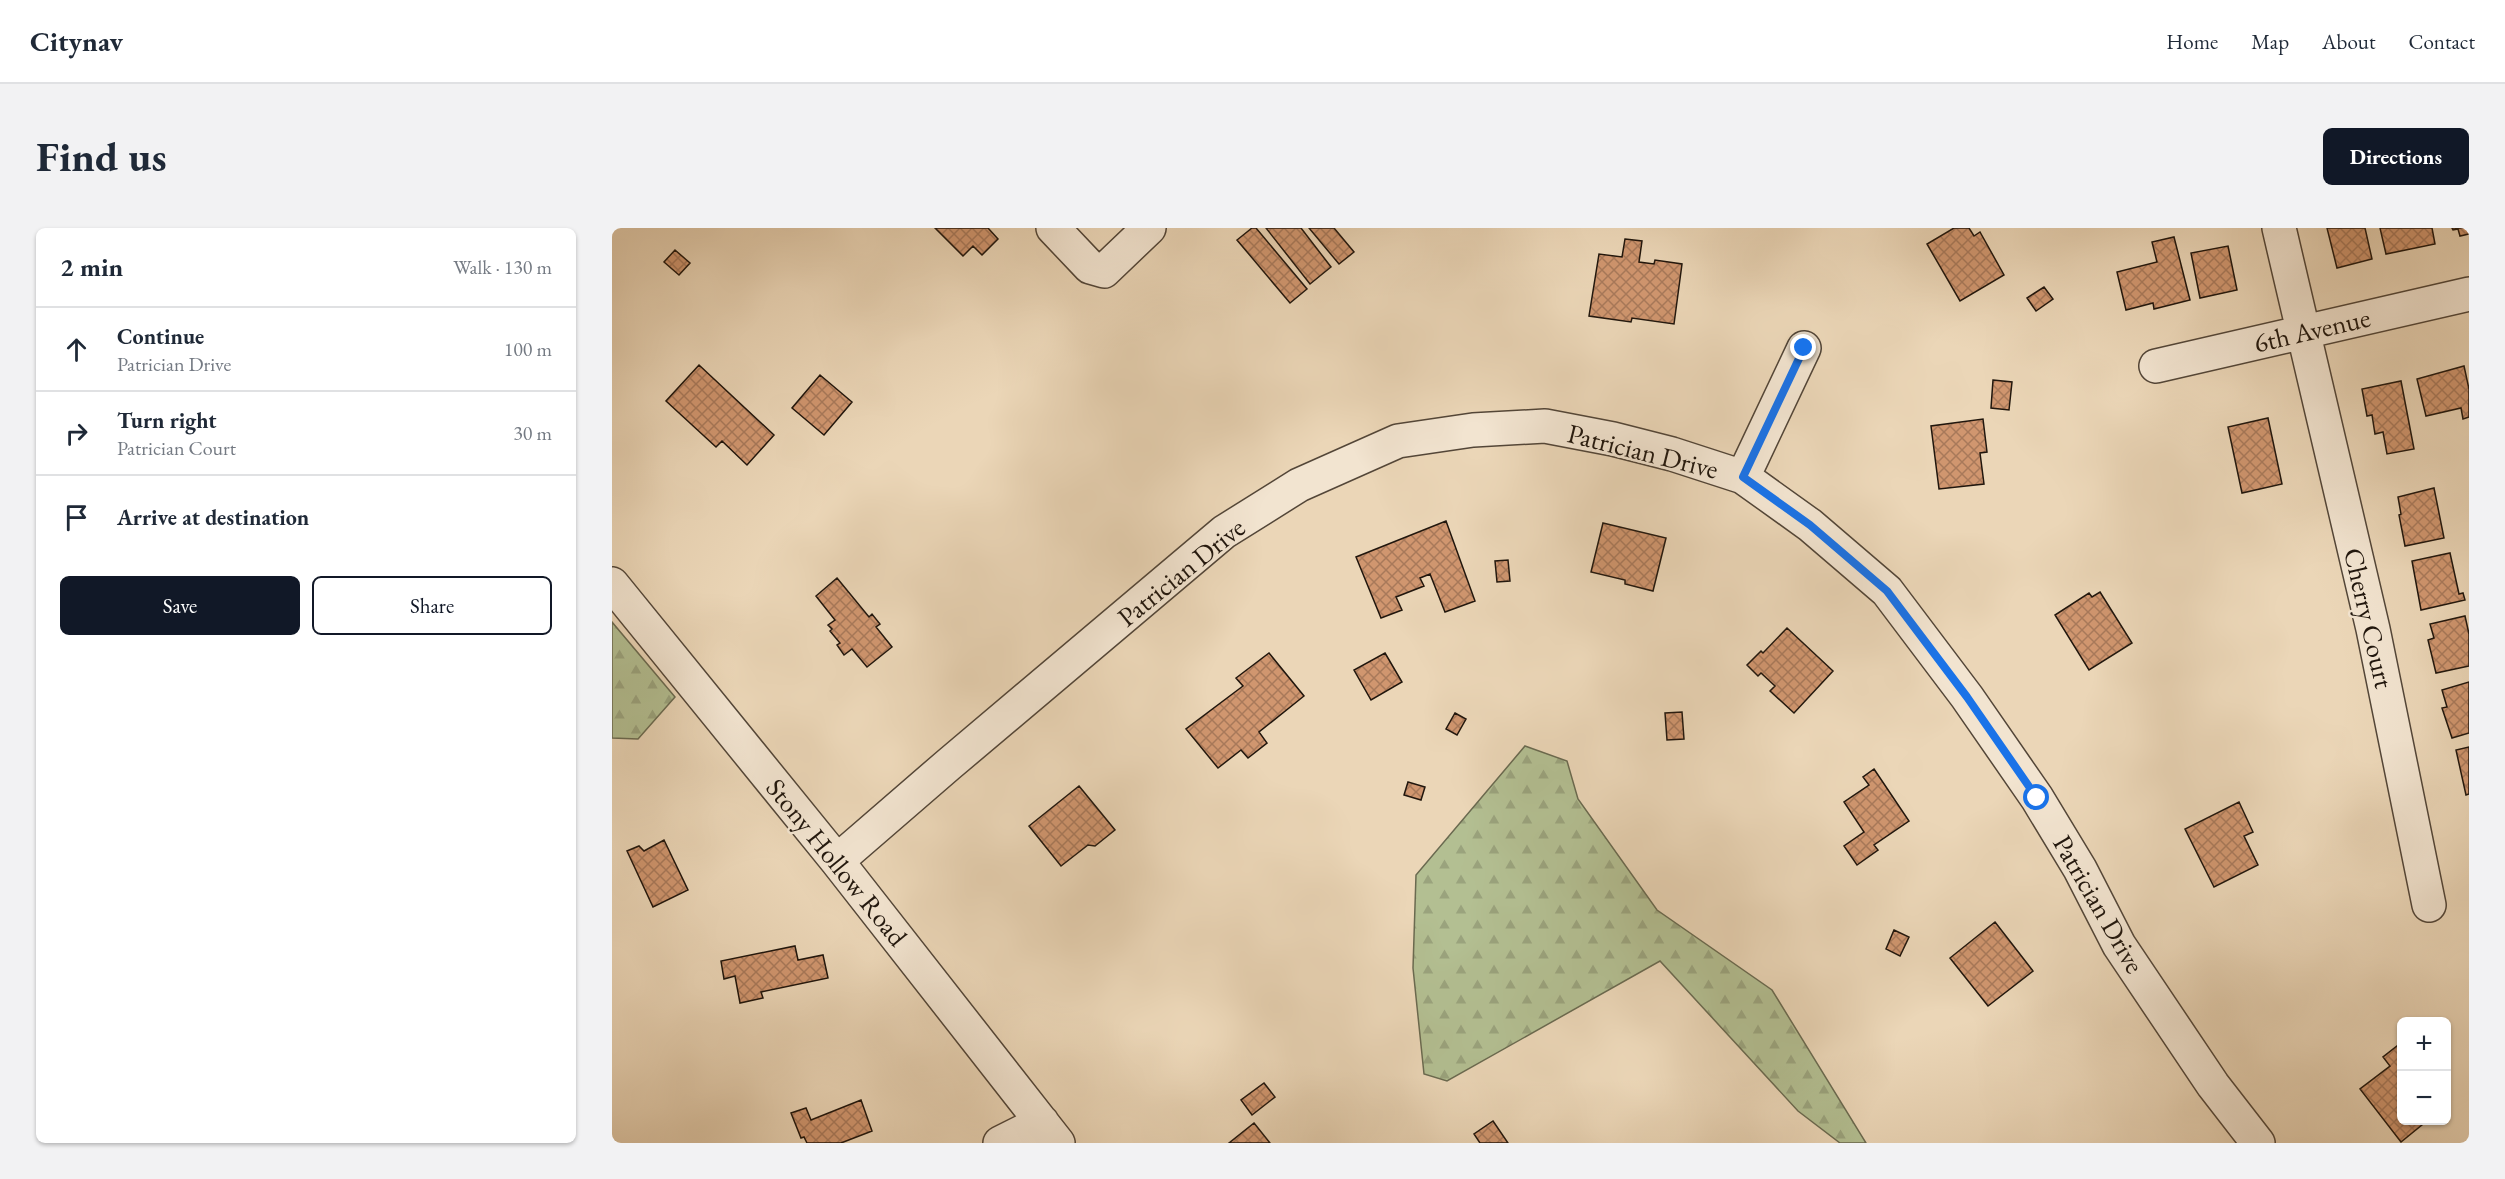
<!DOCTYPE html>
<meta charset="utf-8">
<style>
body{margin:0;font-family:"EB Garamond",serif;background:#f2f2f3;color:#1f2937}
.controls{position:absolute;right:18px;bottom:18px;display:grid;overflow:hidden;border-radius:9px;box-shadow:0 2px 4px #0004}
.controls button{width:54px;height:54px;display:grid;place-items:center;padding:0;border:0;border-bottom:2px solid #e0e1e3;background:#fff;color:#1f2937;font:30px sans-serif}
.stop{position:absolute;width:18px;height:18px;margin:-14px;border:4px solid #1a73e8;border-radius:50%;background:#fff}
.stop.end{background:#1a73e8;border-color:#fff;box-shadow:0 2px 6px #0008}
.list{margin:0;padding:0;list-style:none}
h2{display:flex;justify-content:space-between;align-items:center;height:78px;margin:0;padding:0 24px;font-size:26px}
h2 small{font-size:20px;font-weight:400;color:#747a83}
.list li{display:grid;grid-template-columns:39px 1fr auto;gap:18px;align-items:center;box-sizing:border-box;height:84px;padding:0 24px;border-top:2px solid #e0e1e3}
.list b{display:block;font-size:22px;white-space:nowrap}
.list p{margin:0;font-size:20px;white-space:nowrap;color:#747a83}
.list em{font-size:20px;font-style:normal;color:#747a83}
.actions{display:flex;gap:12px;padding:18px 24px}
.actions a{flex:1;padding:14px 0;border:2px solid #111827;border-radius:9px;text-align:center;font-size:21px;color:#111827}
.actions .main{background:#111827;color:#fff}
.icon{flex:none;width:33px;height:33px;fill:none;stroke:currentColor;stroke-width:2;stroke-linecap:round;stroke-linejoin:round}
.map{position:relative;flex:none;width:1857px;height:915px;overflow:hidden;border-radius:9px}
header{display:flex;align-items:center;gap:36px;box-sizing:border-box;height:84px;padding:0 30px;background:#fff;border-bottom:2px solid #e0e1e3}
header strong{font-size:28px}
nav{display:flex;gap:33px;margin-inline-start:auto;font-size:21px}
.intro{display:flex;align-items:center;justify-content:space-between;box-sizing:border-box;height:144px;padding:0 36px}
h1{margin:0;font-size:42px}
.button{padding:15px 27px;border-radius:9px;background:#111827;color:#fff;font-size:21px;font-weight:700}
main{display:flex;gap:36px;padding:0 36px}
aside{flex:1;background:#fff;border-radius:9px;box-shadow:0 2px 4px #0004}
.map>svg:first-child{display:block}
.forest{fill:url(#forest-firs);stroke:#6a6a50;stroke-width:1.5}
.building{fill:url(#building-cross-hatch);stroke:#20160d;stroke-width:1.5}
.lines{fill:none;stroke-linecap:round;stroke-linejoin:round}
.minor-casing{stroke:#534638;stroke-width:36}
.minor{stroke:#f2e4d0;stroke-width:33}
.route{stroke:#1a73e8;stroke-width:8}
.labels{text-anchor:middle;dominant-baseline:central;stroke-width:5;stroke-linejoin:round;paint-order:stroke}
.street-label{font-size:27px;fill:#20160d;stroke:#f2e4d0}
</style>
<header>
<strong>Citynav</strong>
<nav><a>Home</a><a>Map</a><a>About</a><a>Contact</a></nav>
</header>
<div class="intro"><h1>Find us</h1><a class="button">Directions</a></div>
<main>
<aside>
<h2>2 min<small>Walk · 130 m</small></h2>
<ul class="list">
<li><svg class="icon" aria-label="ahead" viewBox="0 0 24 24"><path d="M12 20V5M6 11l6-6 6 6"/></svg><div><b>Continue</b><p>Patrician Drive</p></div><em>100 m</em></li>
<li><svg class="icon" aria-label="right" viewBox="0 0 24 24"><path d="M7 20v-9h11M14 6l5 5-5 5"/></svg><div><b>Turn right</b><p>Patrician Court</p></div><em>30 m</em></li>
<li><svg class="icon" aria-label="arrive" viewBox="0 0 24 24"><path d="M6 21V4h12l-3 4 3 4H6"/></svg><div><b>Arrive at destination</b></div></li>
</ul>
<div class="actions"><a class="main">Save</a><a>Share</a></div>
</aside>
<div class="map">
<svg width="1857" height="915" viewBox="0 0 1857 915">
<defs>
<pattern id="forest-firs" width="22" height="20" patternUnits="userSpaceOnUse" patternTransform="scale(1.5)"><rect width="22" height="20" fill="#b3bf92"/><path d="M5 1l3.5 6h-7zM16 11l3.5 6h-7z" fill="#9aa37d"/></pattern>
<pattern id="building-cross-hatch" width="8" height="8" patternUnits="userSpaceOnUse" patternTransform="scale(1.5)"><rect width="8" height="8" fill="#d0966f"/><path d="M0 0l8 8M0 8l8-8" fill="none" stroke="#a8795a"/></pattern>
</defs>
<rect width="100%" height="100%" fill="#ebd6b7"/>
<filter id="stains"><feTurbulence type="fractalNoise" baseFrequency=".00333" numOctaves="4"/><feColorMatrix values="0 0 0 0 .2 0 0 0 0 .09 0 0 0 0 .02 0 0 0 .5 -.17"/></filter>
<radialGradient id="worn" r=".72"><stop offset=".6" stop-color="#630" stop-opacity="0"/><stop offset="1" stop-color="#630" stop-opacity=".3"/></radialGradient>
<path class="forest" d="M 0,394 L 63,469 L 26,511 L 0,510 Z
M 913,518 L 955,533 L 966,571 L 1045,682 L 1160,762 L 1254,915 L 1228,915 L 1186,883 L 1048,733 L 835,853 L 812,846 L 801,740 L 804,647 Z"/>
<path class="building" d="M 323,0 L 376,0 L 386,11 L 370,27 L 361,18 L 351,28 Z
M 640,0 L 644,0 L 695,61 L 678,75 L 625,12 Z
M 654,0 L 689,0 L 719,39 L 698,56 Z
M 697,0 L 722,0 L 742,24 L 727,36 Z
M 1342,0 L 1357,0 L 1362,8 L 1368,4 L 1392,47 L 1348,73 L 1315,16 Z
M 1715,0 L 1753,0 L 1760,31 L 1725,40 Z
M 1768,0 L 1820,0 L 1823,16 L 1774,26 Z
M 1840,0 L 1857,0 L 1857,6 L 1848,8 L 1846,1 L 1841,2 Z
M 1562,9 L 1578,72 L 1542,81 L 1541,75 L 1514,82 L 1505,44 L 1545,34 L 1540,14 Z
M 1013,11 L 1030,13 L 1027,34 L 1042,36 L 1043,32 L 1070,36 L 1062,96 L 1020,90 L 1019,94 L 977,88 L 987,26 L 1010,29 Z
M 1616,18 L 1625,62 L 1588,70 L 1579,25 Z
M 63,22 L 78,35 L 67,47 L 52,34 Z
M 1432,59 L 1441,71 L 1424,83 L 1415,70 Z
M 87,137 L 162,207 L 135,237 L 110,213 L 104,219 L 54,173 Z
M 1852,138 L 1857,161 L 1857,189 L 1851,191 L 1849,180 L 1814,188 L 1805,151 Z
M 208,147 L 240,174 L 212,207 L 180,180 Z
M 1381,152 L 1400,154 L 1397,182 L 1379,180 Z
M 1789,153 L 1802,221 L 1775,226 L 1771,204 L 1763,206 L 1760,187 L 1755,188 L 1750,161 Z
M 1656,190 L 1670,256 L 1630,265 L 1616,199 Z
M 1371,191 L 1375,224 L 1368,225 L 1372,256 L 1327,261 L 1319,198 Z
M 1822,260 L 1832,310 L 1793,318 L 1787,287 L 1789,286 L 1786,269 Z
M 834,293 L 863,373 L 833,384 L 818,346 L 808,350 L 812,358 L 784,369 L 790,382 L 769,390 L 744,329 Z
M 991,295 L 1054,310 L 1041,363 L 1013,356 L 1013,352 L 979,344 Z
M 1838,325 L 1847,366 L 1851,365 L 1853,372 L 1809,382 L 1800,333 Z
M 896,332 L 898,353 L 885,354 L 883,333 Z
M 225,350 L 257,389 L 260,386 L 268,396 L 264,399 L 280,419 L 255,439 L 240,421 L 232,427 L 225,417 L 228,415 L 218,403 L 220,401 L 216,397 L 223,392 L 204,368 Z
M 1488,364 L 1520,415 L 1477,442 L 1443,387 L 1477,365 L 1480,369 Z
M 1853,388 L 1857,406 L 1857,438 L 1824,445 L 1816,412 L 1822,410 L 1818,396 Z
M 1175,400 L 1221,443 L 1182,485 L 1158,463 L 1163,458 L 1149,445 L 1146,448 L 1135,437 L 1149,423 L 1151,425 Z
M 657,425 L 692,468 L 647,504 L 655,515 L 636,530 L 629,522 L 606,540 L 574,501 L 631,458 L 624,450 Z
M 773,425 L 790,454 L 759,472 L 742,442 Z
M 1857,454 L 1857,505 L 1840,510 L 1830,480 L 1835,479 L 1830,462 Z
M 1070,484 L 1072,511 L 1055,512 L 1053,485 Z
M 843,485 L 854,491 L 845,507 L 834,501 Z
M 1857,519 L 1857,566 L 1854,567 L 1844,522 Z
M 1262,541 L 1297,593 L 1262,617 L 1266,622 L 1245,637 L 1232,618 L 1252,604 L 1232,574 L 1257,557 L 1251,549 Z
M 796,554 L 813,559 L 809,572 L 792,567 Z
M 467,558 L 503,602 L 483,618 L 476,617 L 449,638 L 417,598 Z
M 1627,574 L 1641,604 L 1632,608 L 1646,637 L 1602,659 L 1573,601 Z
M 52,612 L 76,662 L 41,679 L 15,623 L 27,618 L 32,623 Z
M 1383,694 L 1421,743 L 1376,778 L 1338,730 Z
M 1282,702 L 1297,709 L 1288,728 L 1274,721 Z
M 183,718 L 186,732 L 211,727 L 216,750 L 149,764 L 151,770 L 128,775 L 123,748 L 112,751 L 109,733 Z
M 1790,814 L 1790,892 L 1816,892 L 1789,914 L 1748,861 L 1778,838 L 1771,829 Z
M 652,855 L 663,869 L 640,887 L 629,872 Z
M 249,872 L 260,903 L 229,915 L 195,915 L 192,909 L 189,910 L 179,885 L 194,880 L 199,892 Z
M 881,893 L 896,915 L 868,915 L 862,906 Z
M 642,895 L 658,915 L 617,915 Z"/>
<g class="lines">
<g class="minor-casing">
<path id="minor" d="M 441,0 L 478,39 L 492,43 L 537,0
M 1667,0 L 1761,401 L 1817,677
M 1544,138 L 1857,66
M 1131,249 L 1192,120
M 0,356 L 225,633 L 446,915
M 225,633 L 336,537 L 612,304 L 687,257 L 786,213 L 861,202 L 933,198 L 1001,211 L 1060,226 L 1131,249 L 1198,297 L 1275,363 L 1355,469 L 1425,570 L 1468,641 L 1507,717 L 1601,857 L 1646,915
M 388,915 L 430,894"/>
</g>
<use href="#minor" class="minor"/>
</g>
<g class="lines">
<path class="route" d="M 1192,120 L 1131,249 L 1198,297 L 1275,363 L 1355,469 L 1425,570"/>
</g>
<g class="labels">
<g class="street-label">
<text transform="translate(1700 102) rotate(-13)">6th Avenue</text>
<text transform="translate(1031 223) rotate(14)">Patrician Drive</text>
<text transform="translate(569 344) rotate(-39)">Patrician Drive</text>
<text transform="translate(1757 390) rotate(77)">Cherry Court</text>
<text transform="translate(225 634) rotate(51)">Stony Hollow Road</text>
<text transform="translate(1487 676) rotate(60)">Patrician Drive</text>
</g>
</g>
<rect width="100%" height="100%" filter="url(#stains)"/>
<rect width="100%" height="100%" fill="url(#worn)"/>
</svg>
<div class="controls">
<button>+</button>
<button>−</button>
</div>
<div class="stop" style="left:1425px;top:570px"></div>
<div class="stop end" style="left:1192px;top:120px"></div>
</div>
</main>
